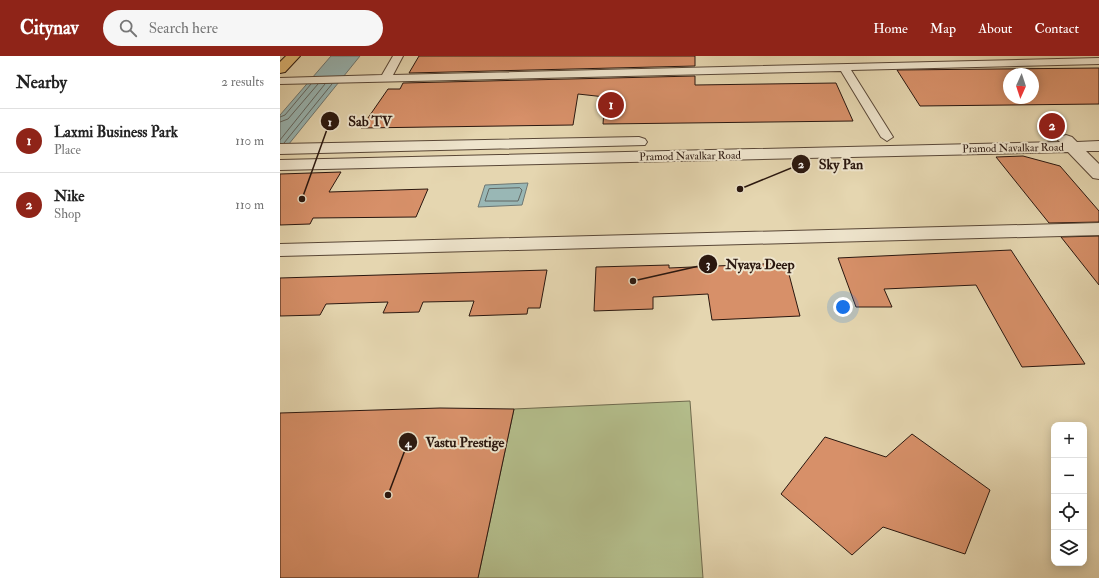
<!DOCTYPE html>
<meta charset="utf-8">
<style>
body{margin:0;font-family:"IM FELL Double Pica",serif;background:#f6f6f6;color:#222}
.controls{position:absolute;right:12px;bottom:12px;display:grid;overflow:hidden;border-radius:8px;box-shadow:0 2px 10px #0003}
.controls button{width:36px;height:36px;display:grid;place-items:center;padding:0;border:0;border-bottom:1px solid #e0e0e0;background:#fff;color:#222;font:20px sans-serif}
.compass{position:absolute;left:723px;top:12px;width:36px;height:36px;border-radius:50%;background:#fff;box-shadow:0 2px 10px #0003;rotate:183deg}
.you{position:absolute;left:563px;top:251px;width:14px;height:14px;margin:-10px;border:3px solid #fff;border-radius:50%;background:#1a73e8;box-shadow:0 0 0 6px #1a73e833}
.badge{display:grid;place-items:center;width:26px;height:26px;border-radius:50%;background:#8f2418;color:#fff;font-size:13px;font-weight:700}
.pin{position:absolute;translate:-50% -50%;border:2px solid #fff;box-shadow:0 1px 4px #0006}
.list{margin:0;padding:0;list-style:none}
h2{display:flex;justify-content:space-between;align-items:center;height:52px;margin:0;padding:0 16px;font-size:17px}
h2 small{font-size:13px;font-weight:400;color:#767676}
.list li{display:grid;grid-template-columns:26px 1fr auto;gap:12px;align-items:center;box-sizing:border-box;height:64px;padding:0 16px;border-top:1px solid #e0e0e0}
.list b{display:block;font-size:15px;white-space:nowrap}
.list p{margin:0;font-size:13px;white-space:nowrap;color:#767676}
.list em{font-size:13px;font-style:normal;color:#767676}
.icon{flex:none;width:22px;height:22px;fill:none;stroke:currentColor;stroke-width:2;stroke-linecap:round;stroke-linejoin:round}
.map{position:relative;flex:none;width:819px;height:522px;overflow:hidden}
header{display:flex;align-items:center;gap:24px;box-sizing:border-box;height:56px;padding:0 20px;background:#8f2418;color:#fff}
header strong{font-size:19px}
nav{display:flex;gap:22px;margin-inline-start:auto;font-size:14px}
.search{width:280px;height:36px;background:#f6f6f6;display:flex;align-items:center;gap:10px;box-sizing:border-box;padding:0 14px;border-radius:22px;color:#767676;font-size:15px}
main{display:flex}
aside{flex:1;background:#fff}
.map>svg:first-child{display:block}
.green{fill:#b4be8c;stroke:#6f6a4e}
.water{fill:#99b7b5;stroke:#6d7773}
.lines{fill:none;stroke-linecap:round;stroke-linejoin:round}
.shore{stroke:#626762;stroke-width:1}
.building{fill:#d79069;stroke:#2a170f;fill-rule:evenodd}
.service-casing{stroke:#594737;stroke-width:2}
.minor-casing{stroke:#594737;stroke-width:2}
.tertiary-casing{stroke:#594737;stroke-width:2}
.primary-casing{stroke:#2a170f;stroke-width:2}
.service{fill:#eee4cc;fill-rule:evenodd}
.minor{fill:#eee4cc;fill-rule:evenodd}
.tertiary{fill:#eee4cc;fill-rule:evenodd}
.primary{fill:#e2bb78;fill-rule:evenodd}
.labels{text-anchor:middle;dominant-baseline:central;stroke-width:4;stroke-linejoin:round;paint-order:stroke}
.far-street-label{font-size:11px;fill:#2a170f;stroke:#eee4cc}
.leader{fill:none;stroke:#2a170f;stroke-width:1.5}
.callout-dot{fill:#2a170f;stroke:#eee4cc;stroke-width:1.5}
.mark-label{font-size:12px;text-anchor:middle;font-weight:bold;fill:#fff}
.callout-label{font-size:14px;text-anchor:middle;font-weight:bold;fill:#2a170f;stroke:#eee4cc;stroke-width:4;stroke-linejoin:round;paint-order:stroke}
</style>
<header>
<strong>Citynav</strong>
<div class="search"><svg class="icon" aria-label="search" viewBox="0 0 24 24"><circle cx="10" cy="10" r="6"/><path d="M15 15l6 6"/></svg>Search here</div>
<nav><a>Home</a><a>Map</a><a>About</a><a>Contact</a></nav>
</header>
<main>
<aside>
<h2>Nearby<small>2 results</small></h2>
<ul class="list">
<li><span class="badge">1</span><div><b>Laxmi Business Park</b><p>Place</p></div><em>110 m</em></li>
<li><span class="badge">2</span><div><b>Nike</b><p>Shop</p></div><em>110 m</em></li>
</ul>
</aside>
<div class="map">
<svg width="819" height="522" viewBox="0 0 819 522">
<rect width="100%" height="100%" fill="#e5d6b0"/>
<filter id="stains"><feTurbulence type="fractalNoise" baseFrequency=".005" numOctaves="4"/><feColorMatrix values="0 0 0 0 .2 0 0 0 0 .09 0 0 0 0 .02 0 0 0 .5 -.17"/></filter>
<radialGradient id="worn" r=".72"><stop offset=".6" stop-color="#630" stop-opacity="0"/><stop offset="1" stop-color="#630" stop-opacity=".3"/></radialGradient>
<path class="green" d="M 410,345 L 423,522 L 198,522 L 234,353 Z"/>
<path class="water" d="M 51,0 L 80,0 L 0,99 L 0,59 Z
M 248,127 L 242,149 L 198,151 L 205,129 Z"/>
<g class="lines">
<path class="shore" d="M 0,61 L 5,59 L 31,28
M 0,66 L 8,63 L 38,28
M 0,84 L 45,28
M 4,87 L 52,28
M 240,132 L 242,134 L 238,145 L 205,145 L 209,133 Z"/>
</g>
<path class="building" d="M 139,0 L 415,0 L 415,10 L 129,17 Z
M 819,12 L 819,48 L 640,50 L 617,14 ZM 729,18 L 753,18 L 753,42 L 729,42 Z
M 415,20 L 415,29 L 556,27 L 573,65 L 323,68 L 325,41 L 298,38 L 293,69 L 81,72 L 108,33 L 120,33 L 123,27 Z
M 743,100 L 780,110 L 819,155 L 819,166 L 769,167 L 716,101 Z
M 61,116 L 49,136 L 148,133 L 136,161 L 33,162 L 30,168 L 0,169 L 0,118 Z
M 819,180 L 819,229 L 781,181 Z
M 731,194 L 805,308 L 742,311 L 696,229 L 604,233 L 612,251 L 576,251 L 558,202 Z
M 506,207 L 520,260 L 432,264 L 428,238 L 373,241 L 373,253 L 314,255 L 316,211 L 389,209 L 389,212 Z
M 267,214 L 260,252 L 248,252 L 247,258 L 189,260 L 194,245 L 143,246 L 139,256 L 103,257 L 108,246 L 46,248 L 40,259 L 0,260 L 0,222 Z
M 160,352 L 234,353 L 198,522 L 0,522 L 0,357 Z
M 632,378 L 710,434 L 685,498 L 603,471 L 572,499 L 501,438 L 545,381 L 606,401 Z"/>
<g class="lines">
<g class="service-casing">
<path id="service" d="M 113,0 L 123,0 L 113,19 L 819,2 L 819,8 L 571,14 L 613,81 L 607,85 L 601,81 L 561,15 L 0,28 L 0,22 L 102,19 Z"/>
</g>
<g class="minor-casing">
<path id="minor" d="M 819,167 L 819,179 L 0,200 L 0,188 Z"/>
</g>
<g class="tertiary-casing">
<path id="tertiary" d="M 786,79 L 792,81 L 797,86 L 819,85 L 819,95 L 806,95 L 819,108 L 819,123 L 813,122 L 788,96 L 0,114 L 0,104 L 780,86 L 778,84 L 780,81 Z
M 359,81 L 365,83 L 367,86 L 365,89 L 0,98 L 0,88 Z"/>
</g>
<g class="primary-casing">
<path id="primary" d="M 6,0 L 20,0 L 5,16 L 0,17 L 0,6 Z"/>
</g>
<use href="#service" class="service"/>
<use href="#minor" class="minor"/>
<use href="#tertiary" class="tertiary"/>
<use href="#primary" class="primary"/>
</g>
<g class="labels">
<g class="far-street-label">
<text transform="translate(733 92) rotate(-1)">Pramod Navalkar Road</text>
<text transform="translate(410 100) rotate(-1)">Pramod Navalkar Road</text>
</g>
</g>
<path class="leader" d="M22 143L50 65M460 133L521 108M353 225L428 208M108 439L128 386"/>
<g class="callout-dot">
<circle cx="22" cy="143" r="4"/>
<circle cx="460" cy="133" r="4"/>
<circle cx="353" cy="225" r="4"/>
<circle cx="108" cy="439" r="4"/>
<circle cx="50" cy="65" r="10"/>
<circle cx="521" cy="108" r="10"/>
<circle cx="428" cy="208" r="10"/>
<circle cx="128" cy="386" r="10"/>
</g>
<g class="mark-label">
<text x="50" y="70">1</text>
<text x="521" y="112">2</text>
<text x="428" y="212">3</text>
<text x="128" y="391">4</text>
</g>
<g class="callout-label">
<text x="90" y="70">Sab TV</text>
<text x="561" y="113">Sky Pan</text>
<text x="480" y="213">Nyaya Deep</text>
<text x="185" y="391">Vastu Prestige</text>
</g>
<rect width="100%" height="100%" filter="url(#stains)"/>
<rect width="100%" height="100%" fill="url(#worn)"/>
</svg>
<div class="controls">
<button>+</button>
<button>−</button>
<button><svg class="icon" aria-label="locate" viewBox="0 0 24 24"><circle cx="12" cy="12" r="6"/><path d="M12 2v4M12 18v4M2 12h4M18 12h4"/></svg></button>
<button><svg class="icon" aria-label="layers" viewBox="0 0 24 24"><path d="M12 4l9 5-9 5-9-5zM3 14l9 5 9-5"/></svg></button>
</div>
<svg class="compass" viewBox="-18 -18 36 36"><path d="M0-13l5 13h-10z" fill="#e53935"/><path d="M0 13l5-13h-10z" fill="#767676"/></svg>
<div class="you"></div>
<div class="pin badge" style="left:331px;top:49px">1</div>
<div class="pin badge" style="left:772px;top:70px">2</div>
</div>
</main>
